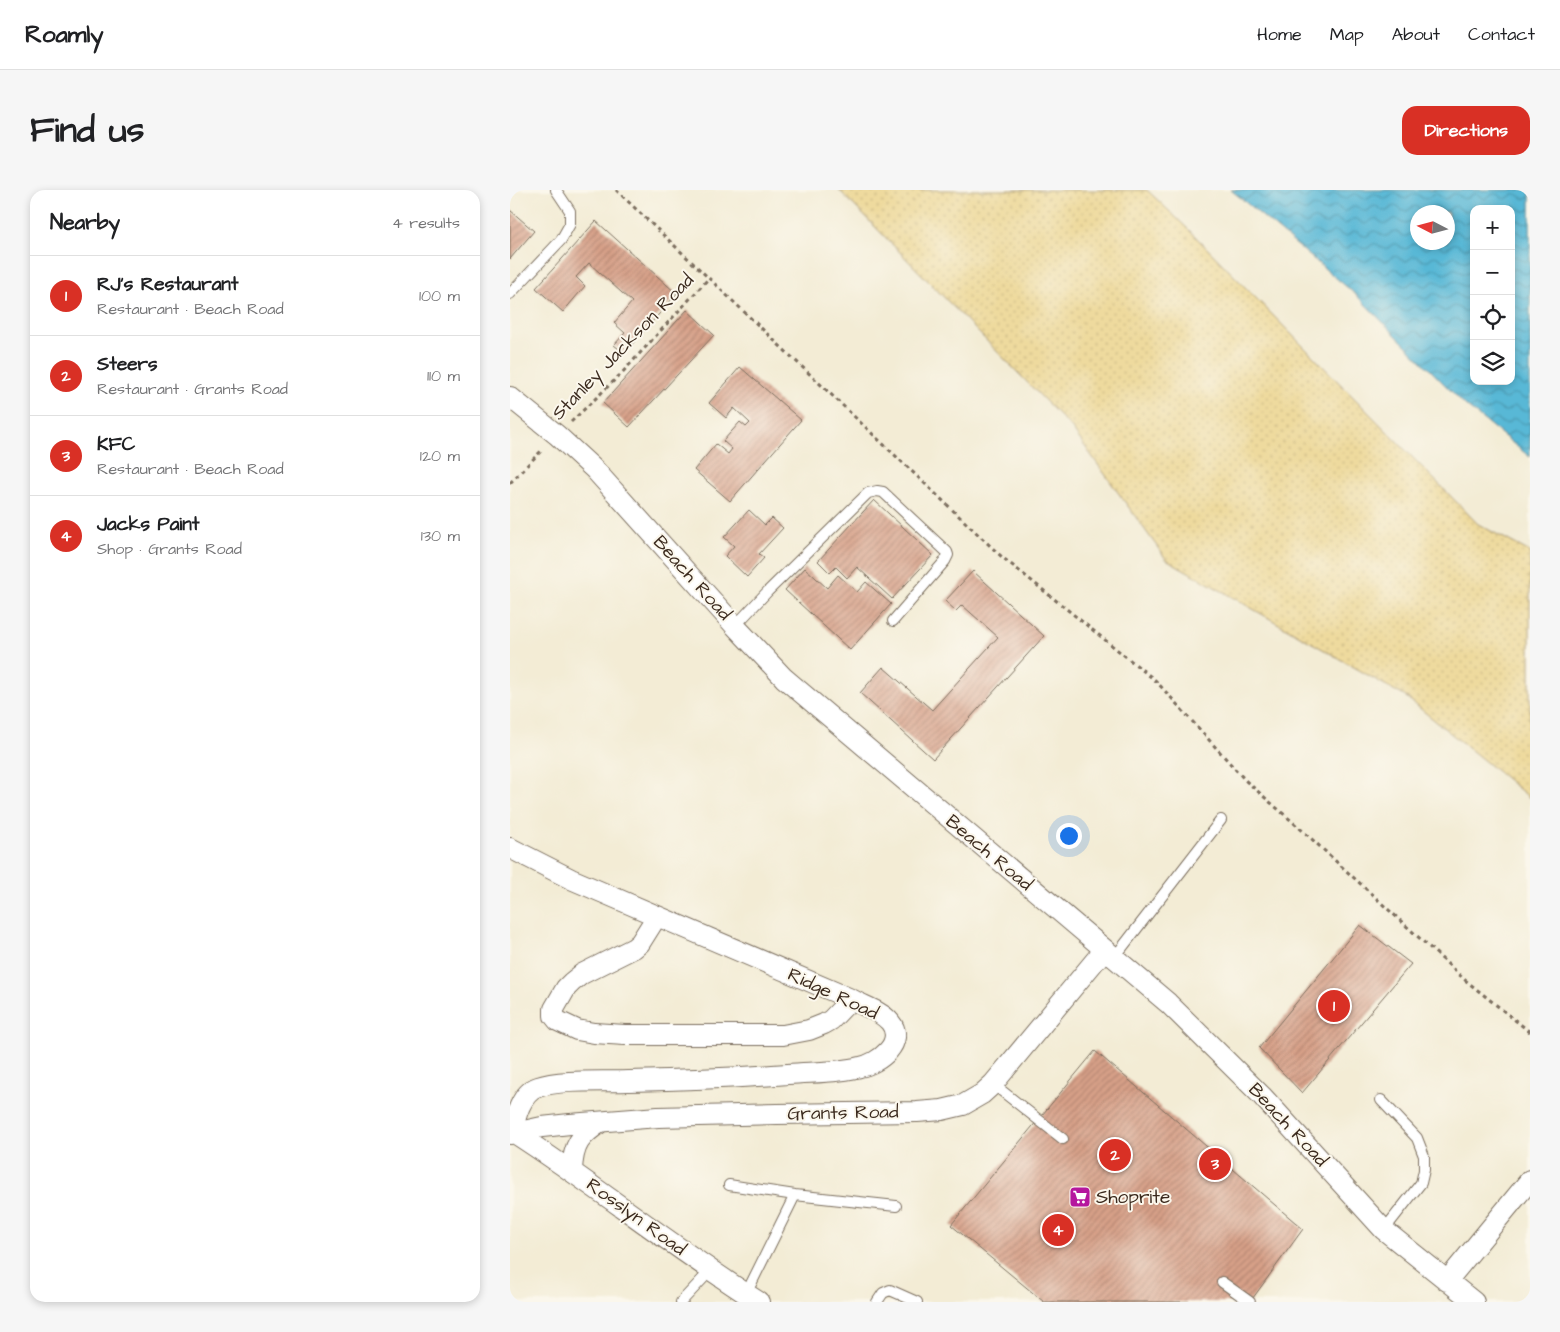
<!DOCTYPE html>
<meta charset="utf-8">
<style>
body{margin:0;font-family:"Architects Daughter",sans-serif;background:#f6f6f6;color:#202124}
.controls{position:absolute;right:15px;top:15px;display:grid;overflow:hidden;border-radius:10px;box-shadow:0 2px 8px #0003}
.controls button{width:45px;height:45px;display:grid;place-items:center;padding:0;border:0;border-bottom:1px solid #e0e0e0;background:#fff;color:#202124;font:25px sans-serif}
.compass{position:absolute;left:900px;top:15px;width:45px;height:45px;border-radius:50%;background:#fff;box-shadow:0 2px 8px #0003;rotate:276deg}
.you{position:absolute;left:558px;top:645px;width:18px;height:18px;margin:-12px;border:4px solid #fff;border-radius:50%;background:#1a73e8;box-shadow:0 0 0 8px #1a73e833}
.badge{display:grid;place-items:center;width:32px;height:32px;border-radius:50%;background:#d93025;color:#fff;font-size:16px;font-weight:700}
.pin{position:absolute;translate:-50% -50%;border:2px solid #fff;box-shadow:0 1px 5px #0006}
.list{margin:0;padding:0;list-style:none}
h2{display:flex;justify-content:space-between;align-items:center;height:65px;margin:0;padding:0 20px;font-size:21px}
h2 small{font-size:16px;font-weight:400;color:#757577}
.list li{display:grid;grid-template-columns:32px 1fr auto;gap:15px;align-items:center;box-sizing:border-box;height:80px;padding:0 20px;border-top:1px solid #e0e0e0}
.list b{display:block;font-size:19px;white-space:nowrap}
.list p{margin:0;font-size:16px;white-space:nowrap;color:#757577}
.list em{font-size:16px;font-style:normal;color:#757577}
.icon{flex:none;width:28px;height:28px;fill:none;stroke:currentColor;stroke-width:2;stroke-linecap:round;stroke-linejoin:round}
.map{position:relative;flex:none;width:1020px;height:1112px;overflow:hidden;border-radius:15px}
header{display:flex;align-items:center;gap:30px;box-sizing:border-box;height:70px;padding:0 25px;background:#fff;border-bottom:1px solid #e0e0e0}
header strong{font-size:24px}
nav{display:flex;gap:28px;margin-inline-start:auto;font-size:18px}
.intro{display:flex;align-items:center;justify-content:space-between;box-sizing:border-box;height:120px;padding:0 30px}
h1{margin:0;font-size:35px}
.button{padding:12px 22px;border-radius:15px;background:#d93025;color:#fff;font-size:18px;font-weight:700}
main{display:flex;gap:30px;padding:0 30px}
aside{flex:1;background:#fff;border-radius:15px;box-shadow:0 2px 8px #0003}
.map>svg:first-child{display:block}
.sand{fill:url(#sand-dots);stroke:#94825e}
.water{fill:url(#water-waves);stroke:#4a717a;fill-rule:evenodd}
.building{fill:url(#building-hatch)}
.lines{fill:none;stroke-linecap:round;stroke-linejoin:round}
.lane-casing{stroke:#7b6e5e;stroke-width:12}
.street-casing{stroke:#7b6e5e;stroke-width:22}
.path{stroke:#7b6e5e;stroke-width:3;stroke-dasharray:4 4;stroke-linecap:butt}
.lane{stroke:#fff;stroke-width:10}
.street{stroke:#fff;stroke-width:20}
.labels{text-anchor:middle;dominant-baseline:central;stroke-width:4;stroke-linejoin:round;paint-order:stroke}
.street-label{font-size:19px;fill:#3b2a1e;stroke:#fbf7ec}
.poi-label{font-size:19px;fill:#3b2a1e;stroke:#fbf7ec;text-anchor:start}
</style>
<header>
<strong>Roamly</strong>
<nav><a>Home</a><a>Map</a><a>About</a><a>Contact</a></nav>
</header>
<div class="intro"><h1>Find us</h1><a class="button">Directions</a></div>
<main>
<aside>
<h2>Nearby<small>4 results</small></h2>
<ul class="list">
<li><span class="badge">1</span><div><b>RJ's Restaurant</b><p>Restaurant · Beach Road</p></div><em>100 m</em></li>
<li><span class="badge">2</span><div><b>Steers</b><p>Restaurant · Grants Road</p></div><em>110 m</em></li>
<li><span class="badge">3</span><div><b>KFC</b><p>Restaurant · Beach Road</p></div><em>120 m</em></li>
<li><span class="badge">4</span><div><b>Jacks Paint</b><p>Shop · Grants Road</p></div><em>130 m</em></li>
</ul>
</aside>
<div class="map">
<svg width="1020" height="1112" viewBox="0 0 1020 1112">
<defs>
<pattern id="sand-dots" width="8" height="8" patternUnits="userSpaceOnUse" patternTransform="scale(1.25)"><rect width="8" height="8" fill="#eeda9e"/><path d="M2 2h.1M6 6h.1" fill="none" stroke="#cdbb88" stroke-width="1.8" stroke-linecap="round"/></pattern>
<pattern id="water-waves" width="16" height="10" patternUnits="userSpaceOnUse" patternTransform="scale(1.25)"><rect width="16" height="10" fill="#58b8d6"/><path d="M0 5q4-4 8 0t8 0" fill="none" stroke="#4a96ad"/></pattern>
<pattern id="building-hatch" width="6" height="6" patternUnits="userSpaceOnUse" patternTransform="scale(1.25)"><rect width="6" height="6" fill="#d7a088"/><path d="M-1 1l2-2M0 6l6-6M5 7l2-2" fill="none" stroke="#b0836f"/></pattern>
</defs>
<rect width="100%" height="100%" fill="#fbf7ec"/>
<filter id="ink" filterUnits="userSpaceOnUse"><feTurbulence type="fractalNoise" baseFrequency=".02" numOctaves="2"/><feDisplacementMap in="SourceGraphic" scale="10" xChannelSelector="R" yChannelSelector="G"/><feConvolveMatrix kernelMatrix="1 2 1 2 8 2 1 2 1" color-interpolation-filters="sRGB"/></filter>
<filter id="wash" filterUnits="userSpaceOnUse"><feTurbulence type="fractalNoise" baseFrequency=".0096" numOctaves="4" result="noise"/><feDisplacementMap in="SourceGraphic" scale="20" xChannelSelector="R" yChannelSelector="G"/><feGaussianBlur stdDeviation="1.12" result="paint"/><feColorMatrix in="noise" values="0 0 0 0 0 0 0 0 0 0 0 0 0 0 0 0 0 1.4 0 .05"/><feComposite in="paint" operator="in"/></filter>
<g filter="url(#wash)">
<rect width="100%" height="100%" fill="#f3ecd5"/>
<path class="sand" d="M 329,0 L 637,0 L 677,38 L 968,334 L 1020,362 L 1020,608 L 896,507 L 656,369 L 561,237 Z"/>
<path class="water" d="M 721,0 L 1020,0 L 1020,267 L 956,216 L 844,103 ZM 964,19 L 1001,19 L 1001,191 L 964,191 ZM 908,22 L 938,22 L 938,52 L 908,52 Z"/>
<g id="blocks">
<path class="building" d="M 0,20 L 24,41 L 0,69 Z
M 86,31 L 167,104 L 114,163 L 104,155 L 115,143 L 104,133 L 122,112 L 79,73 L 66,87 L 75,96 L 53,122 L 26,98 Z
M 177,120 L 204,145 L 119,237 L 93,213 Z
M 230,177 L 291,230 L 220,311 L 184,280 L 206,254 L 218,264 L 222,259 L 213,251 L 230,232 L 236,237 L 240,233 L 224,218 L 216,228 L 199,213 Z
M 364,310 L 423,365 L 382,409 L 347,377 L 337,388 L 326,377 L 320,383 L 308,371 Z
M 239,320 L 255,335 L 262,328 L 273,338 L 249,364 L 254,368 L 237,387 L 215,366 L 224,356 L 214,347 Z
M 295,378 L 317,398 L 328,385 L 347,402 L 356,392 L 381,414 L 340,460 L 275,400 Z
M 463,381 L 534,446 L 423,569 L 350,503 L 373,477 L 422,520 L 488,447 L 452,415 L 446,421 L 435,411 Z
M 850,735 L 901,774 L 792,903 L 749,858 Z
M 585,861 L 793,1039 L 740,1112 L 534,1112 L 441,1035 Z"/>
</g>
</g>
<g filter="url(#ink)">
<use href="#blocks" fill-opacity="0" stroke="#7b6e5e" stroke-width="1"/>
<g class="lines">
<g class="lane-casing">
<path id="lane" d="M 0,104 L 51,50 L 60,34 L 60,21 L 46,0
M 225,436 L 258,401 L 358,303 L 367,301 L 373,302 L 437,362 L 438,365 L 435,371 L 383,431
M 604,768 L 711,630
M 483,894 L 553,949
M 871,910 L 907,948 L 914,966 L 914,980 L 911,993 L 874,1040
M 219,995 L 285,1005 L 386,1016
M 712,1092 L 740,1112
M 236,1104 L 285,1005
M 171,1112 L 201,1080
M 367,1112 L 373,1103 L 380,1100 L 407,1112"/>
</g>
<g class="street-casing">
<path id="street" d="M 0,207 L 47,245 L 85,280 L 225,436 L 274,488 L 658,813 L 752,906 L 874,1040 L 964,1112
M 0,658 L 61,689 L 341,809 C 353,816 371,821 380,832 C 397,852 368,874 350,877 C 327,883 302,882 278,884 C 225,888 172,890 119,891 C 94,892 50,889 28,897 C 11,903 5,927 3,942
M 147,726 L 130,753 L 124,758 L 72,784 L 62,792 L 56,798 L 44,819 L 44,826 L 48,831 L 67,840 L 84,843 L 115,845 L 273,845 L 299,840 L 314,834 L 321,830 L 341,809
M 3,942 C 87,996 165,1059 249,1112
M 0,944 L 32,937 L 60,934 L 148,927 L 267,924 L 407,922 L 432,920 L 453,915 L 472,904 L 483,894 L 594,760
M 62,981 C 63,954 70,946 91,932
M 937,1091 L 1020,990"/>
</g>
<path class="path" d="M 106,0 L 492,367 L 646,491 L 736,591 L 793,641 L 955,790 L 1020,842
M 61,232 L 110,185 L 199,88
M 0,293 L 33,259"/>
<use href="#lane" class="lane"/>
<use href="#street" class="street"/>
</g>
</g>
<defs>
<g id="supermarket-square" transform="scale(1.125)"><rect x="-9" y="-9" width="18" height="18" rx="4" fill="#b5179e" stroke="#fbf7ec"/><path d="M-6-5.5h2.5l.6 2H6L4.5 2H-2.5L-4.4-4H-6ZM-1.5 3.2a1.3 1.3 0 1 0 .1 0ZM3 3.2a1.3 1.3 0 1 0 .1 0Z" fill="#fff"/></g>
</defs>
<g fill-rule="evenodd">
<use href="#supermarket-square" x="570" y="1007"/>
</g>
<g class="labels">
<g class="street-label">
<text transform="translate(113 157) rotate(-46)">Stanley Jackson Road</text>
<text transform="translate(182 388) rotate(48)">Beach Road</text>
<text transform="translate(479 663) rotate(40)">Beach Road</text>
<text transform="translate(323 804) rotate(25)">Ridge Road</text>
<text transform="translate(333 923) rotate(-1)">Grants Road</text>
<text transform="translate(778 935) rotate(47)">Beach Road</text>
<text transform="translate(126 1027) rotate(36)">Rosslyn Road</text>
</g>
<g class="poi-label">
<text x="586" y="1007">Shoprite</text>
</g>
</g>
</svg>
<div class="controls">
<button>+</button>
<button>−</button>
<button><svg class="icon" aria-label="locate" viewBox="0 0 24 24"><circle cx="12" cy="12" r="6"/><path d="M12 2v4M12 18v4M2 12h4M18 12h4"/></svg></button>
<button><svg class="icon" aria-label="layers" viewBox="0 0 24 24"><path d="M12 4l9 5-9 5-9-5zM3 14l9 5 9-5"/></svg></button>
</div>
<svg class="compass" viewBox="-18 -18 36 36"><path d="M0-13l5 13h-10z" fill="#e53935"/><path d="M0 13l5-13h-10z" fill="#757577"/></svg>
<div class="you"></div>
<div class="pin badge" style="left:824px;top:816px">1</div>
<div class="pin badge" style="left:605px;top:965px">2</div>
<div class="pin badge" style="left:705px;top:974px">3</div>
<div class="pin badge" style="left:548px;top:1040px">4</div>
</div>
</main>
